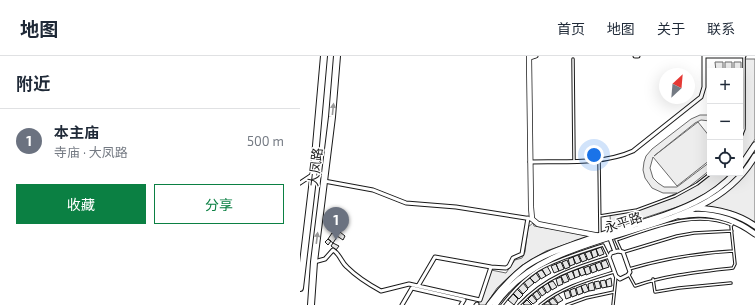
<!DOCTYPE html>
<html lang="zh">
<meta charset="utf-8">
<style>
body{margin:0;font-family:"Exo 2","Noto Sans SC",sans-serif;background:#f2f2f3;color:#1f2937}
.controls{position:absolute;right:12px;top:12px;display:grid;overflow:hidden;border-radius:0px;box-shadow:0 4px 16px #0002}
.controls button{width:36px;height:36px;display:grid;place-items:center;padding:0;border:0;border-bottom:1px solid #e0e1e3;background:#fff;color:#1f2937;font:20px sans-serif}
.compass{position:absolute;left:359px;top:12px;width:36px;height:36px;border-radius:50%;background:#fff;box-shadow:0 4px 16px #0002;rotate:26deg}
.you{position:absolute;left:294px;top:99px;width:14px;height:14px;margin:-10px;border:3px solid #fff;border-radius:50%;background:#1a73e8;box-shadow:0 0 0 6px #1a73e833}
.badge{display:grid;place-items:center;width:26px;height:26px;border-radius:50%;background:#0b8043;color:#fff;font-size:13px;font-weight:700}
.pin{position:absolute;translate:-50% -33px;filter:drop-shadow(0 1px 2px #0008)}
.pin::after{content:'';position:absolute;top:21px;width:14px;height:12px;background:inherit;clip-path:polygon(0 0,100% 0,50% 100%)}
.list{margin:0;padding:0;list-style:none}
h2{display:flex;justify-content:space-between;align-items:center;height:52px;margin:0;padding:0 16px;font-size:17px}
h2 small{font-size:13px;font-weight:400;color:#747a83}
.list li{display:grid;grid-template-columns:26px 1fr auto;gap:12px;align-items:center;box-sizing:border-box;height:64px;padding:0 16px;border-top:1px solid #e0e1e3}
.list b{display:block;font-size:15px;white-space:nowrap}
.list p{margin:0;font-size:13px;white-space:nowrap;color:#747a83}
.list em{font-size:13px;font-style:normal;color:#747a83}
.actions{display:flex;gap:8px;padding:12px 16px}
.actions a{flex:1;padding:9px 0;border:1px solid #0b8043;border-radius:0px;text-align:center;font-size:14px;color:#0b8043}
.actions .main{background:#0b8043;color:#fff}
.icon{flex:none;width:22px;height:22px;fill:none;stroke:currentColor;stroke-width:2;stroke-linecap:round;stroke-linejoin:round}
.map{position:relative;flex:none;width:455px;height:249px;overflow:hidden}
header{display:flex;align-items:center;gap:24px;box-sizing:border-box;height:56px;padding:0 20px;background:#fff;border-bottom:1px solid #e0e1e3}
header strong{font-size:19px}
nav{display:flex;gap:22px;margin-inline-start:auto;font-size:14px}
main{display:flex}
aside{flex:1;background:#fff}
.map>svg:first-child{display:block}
.built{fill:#ededed;stroke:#6a6a6a}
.building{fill:#e6e6e6;stroke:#1a1a1a}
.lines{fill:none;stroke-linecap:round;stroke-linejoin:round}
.lane-casing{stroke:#1a1a1a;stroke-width:3.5}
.street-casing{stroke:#1a1a1a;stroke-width:5}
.secondary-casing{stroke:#1a1a1a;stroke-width:6}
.primary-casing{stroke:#1a1a1a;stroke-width:7}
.highway-casing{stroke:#1a1a1a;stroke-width:8}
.lane{stroke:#fff;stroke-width:1.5}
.street{stroke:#fff;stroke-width:3}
.secondary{stroke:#fff;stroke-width:4.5}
.primary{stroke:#fff;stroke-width:5}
.highway{stroke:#fff;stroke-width:6}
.oneway{fill:#989898}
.labels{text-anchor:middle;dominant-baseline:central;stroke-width:3;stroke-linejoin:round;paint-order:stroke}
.street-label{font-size:13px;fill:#1a1a1a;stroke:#fff}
</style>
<header>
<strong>地图</strong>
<nav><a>首页</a><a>地图</a><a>关于</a><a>联系</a></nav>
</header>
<main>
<aside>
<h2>附近<small></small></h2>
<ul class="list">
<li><span class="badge" style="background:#6b7280">1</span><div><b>本主庙</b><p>寺庙 · 大凤路</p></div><em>500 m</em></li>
</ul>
<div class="actions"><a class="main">收藏</a><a>分享</a></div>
</aside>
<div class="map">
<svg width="455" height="249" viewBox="0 0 455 249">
<rect width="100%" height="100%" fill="#fff"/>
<path class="built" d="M 445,3 L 455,3 L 455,83 L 440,107 L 440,85 L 443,79 L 445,69 Z
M 415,6 L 423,6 L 423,15 L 416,15 Z
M 425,6 L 432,6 L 432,15 L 425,15 Z
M 434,6 L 441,6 L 441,20 L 440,20 L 440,15 L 434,15 Z
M 400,59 L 410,59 L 410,65 L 401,64 L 395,67 L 354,100 L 398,66 L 410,81 L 410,104 L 377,130 L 353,101 L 350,112 L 353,122 L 358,127 L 364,131 L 377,131 L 410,106 L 410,114 L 385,134 L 402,125 L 411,117 L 431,117 L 410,135 L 386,148 L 311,173 L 310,159 L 342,152 L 377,137 L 363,137 L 352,132 L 345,122 L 343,114 L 344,106 L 346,100 L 352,93 L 391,63 Z
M 455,103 L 455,166 L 431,155 L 406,150 L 415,144 L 436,127 Z
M 233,167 L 234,170 L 286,178 L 287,181 L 246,195 L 221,210 L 197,232 L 186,249 L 176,249 L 191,214 L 206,217 L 215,204 L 222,202 L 225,196 L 228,171 Z"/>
<path class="building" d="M 35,173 L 38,176 L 35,179 L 32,177 Z
M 40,176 L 45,180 L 43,184 L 37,180 Z
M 32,177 L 37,181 L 33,187 L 28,183 Z
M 28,183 L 31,185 L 28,189 L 25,186 Z
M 33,187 L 39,190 L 36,194 L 31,190 Z
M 301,191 L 304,198 L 299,200 L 296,193 Z
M 296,193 L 298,200 L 293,202 L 291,195 Z
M 290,195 L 293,202 L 288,204 L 285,197 Z
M 284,197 L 287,204 L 282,206 L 279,199 Z
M 278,199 L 281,206 L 276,208 L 273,201 Z
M 273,201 L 275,208 L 270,210 L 268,203 Z
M 267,204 L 270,211 L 265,213 L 262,206 Z
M 306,204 L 309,211 L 303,213 L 301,206 Z
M 261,206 L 264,213 L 259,215 L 256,208 Z
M 300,206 L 303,213 L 298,215 L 295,208 Z
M 256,208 L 259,215 L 254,217 L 251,210 Z
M 295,208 L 297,215 L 292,217 L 290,210 Z
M 247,210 L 251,217 L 246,220 L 242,213 Z
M 289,210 L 291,217 L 286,219 L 284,212 Z
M 283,211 L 286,218 L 281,220 L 278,213 Z
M 278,213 L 280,220 L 275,222 L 273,215 Z
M 242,214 L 246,220 L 241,223 L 237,216 Z
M 272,215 L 275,222 L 270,224 L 267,217 Z
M 236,217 L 240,223 L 235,227 L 230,222 Z
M 266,218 L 269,225 L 264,227 L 261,220 Z
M 261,221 L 263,228 L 258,230 L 256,223 Z
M 230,222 L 234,227 L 228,232 L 224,226 Z
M 311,222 L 312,230 L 307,231 L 306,224 Z
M 305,224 L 307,231 L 302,232 L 300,225 Z
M 253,225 L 257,231 L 252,234 L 248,227 Z
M 299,225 L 301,232 L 296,233 L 294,226 Z
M 293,226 L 295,234 L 289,235 L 288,228 Z
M 223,227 L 228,233 L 223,238 L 218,232 Z
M 248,227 L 251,234 L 247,237 L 243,230 Z
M 286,228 L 289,235 L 284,237 L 281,230 Z
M 281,230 L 283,237 L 278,239 L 276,232 Z
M 242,231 L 246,237 L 242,240 L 238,234 Z
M 275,232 L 277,239 L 272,241 L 270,234 Z
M 217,233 L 223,239 L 219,243 L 213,237 Z
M 269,234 L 271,241 L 266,243 L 264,236 Z
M 237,235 L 241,241 L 237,244 L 233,238 Z
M 213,238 L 218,243 L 214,249 L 208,244 Z
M 258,238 L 263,244 L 258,247 L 254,241 Z
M 232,239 L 237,245 L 233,248 L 228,243 Z
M 253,242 L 258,248 L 256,249 L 252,249 L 249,245 Z
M 227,244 L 232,249 L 225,249 L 223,248 Z
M 248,245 L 251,249 L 244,249 L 244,248 Z"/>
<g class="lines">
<g class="lane-casing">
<path id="lane" d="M 273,3 L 274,104
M 440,83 L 444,73 L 444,0
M 299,104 L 300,178
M 300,160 L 337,154 L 375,140 L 397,128 L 411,117
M 321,195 L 316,184 C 353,172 394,153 432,169
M 324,196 L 377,180 L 394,177 L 432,175
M 329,213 C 363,203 397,197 433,195
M 329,219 L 335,230 C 367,219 399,216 433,212 L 435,208 L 431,170 L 433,167
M 353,223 L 355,236 L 379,232 L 431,227
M 202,249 C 212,236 224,223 238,214 C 257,203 282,196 303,189 L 309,201 C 273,212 245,221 219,249
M 240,249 C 262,231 288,224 314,216
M 267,249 L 286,242 L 314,236
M 313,249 L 316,220"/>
</g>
<g class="street-casing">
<path id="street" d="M 335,0 L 338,0
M 404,0 L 444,0
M 230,2 L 236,0
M 230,106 C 263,105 302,109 333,95 L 401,41 L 404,31 L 404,0
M 24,125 L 73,134 L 106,147 L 156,151 L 232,163
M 0,127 L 12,119
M 309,180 L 315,196
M 318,195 L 323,196 L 330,216 L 328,219 L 320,223 L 316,220 L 309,201 L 311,197 Z
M 14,206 L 25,203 L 33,194 C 40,198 41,206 47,211 C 56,220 70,229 81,235 L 109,228 L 180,244 L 191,211 L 135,201 L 118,230
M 191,211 L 206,212 L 209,210 L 213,202 L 222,198 L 228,162
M 102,249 L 112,232 L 164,244 L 161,249
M 176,249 L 177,248"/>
</g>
<g class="secondary-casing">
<path id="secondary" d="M 229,0 L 231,151 L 232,163 L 238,168 L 300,180"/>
</g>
<g class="primary-casing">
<path id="primary" d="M 440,111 L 455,89
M 396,152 C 417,153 437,157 455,170
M 380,160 C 407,155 432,161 455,178
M 189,249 C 199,235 211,222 225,211 C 242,199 261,193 280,186 C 303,178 327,171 350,164 C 381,154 412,142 435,117
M 195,249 C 255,162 404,190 455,100"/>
</g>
<g class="highway-casing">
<path id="highway" d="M 0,232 L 13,123 L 24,0
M 11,249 L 14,206 L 32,61 L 37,0"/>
</g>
<use href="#lane" class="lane"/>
<use href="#street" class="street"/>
<use href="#secondary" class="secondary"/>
<use href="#primary" class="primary"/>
<use href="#highway" class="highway"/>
</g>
<defs><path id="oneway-solid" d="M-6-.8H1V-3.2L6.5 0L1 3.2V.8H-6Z"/></defs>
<g class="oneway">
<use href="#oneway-solid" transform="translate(33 53) rotate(-84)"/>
<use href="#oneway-solid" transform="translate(17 182) rotate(-83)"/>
</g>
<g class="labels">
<g class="street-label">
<text transform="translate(15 111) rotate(-83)">大凤路</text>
<text transform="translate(323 166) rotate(-18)">永平路</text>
</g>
</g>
</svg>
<div class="controls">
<button>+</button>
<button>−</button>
<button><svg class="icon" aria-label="locate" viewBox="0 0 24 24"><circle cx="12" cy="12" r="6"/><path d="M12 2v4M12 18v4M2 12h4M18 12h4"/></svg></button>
</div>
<svg class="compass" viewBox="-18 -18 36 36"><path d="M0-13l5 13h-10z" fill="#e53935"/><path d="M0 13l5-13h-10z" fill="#747a83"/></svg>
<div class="you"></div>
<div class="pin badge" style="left:36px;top:184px;background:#6b7280">1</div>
</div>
</main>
